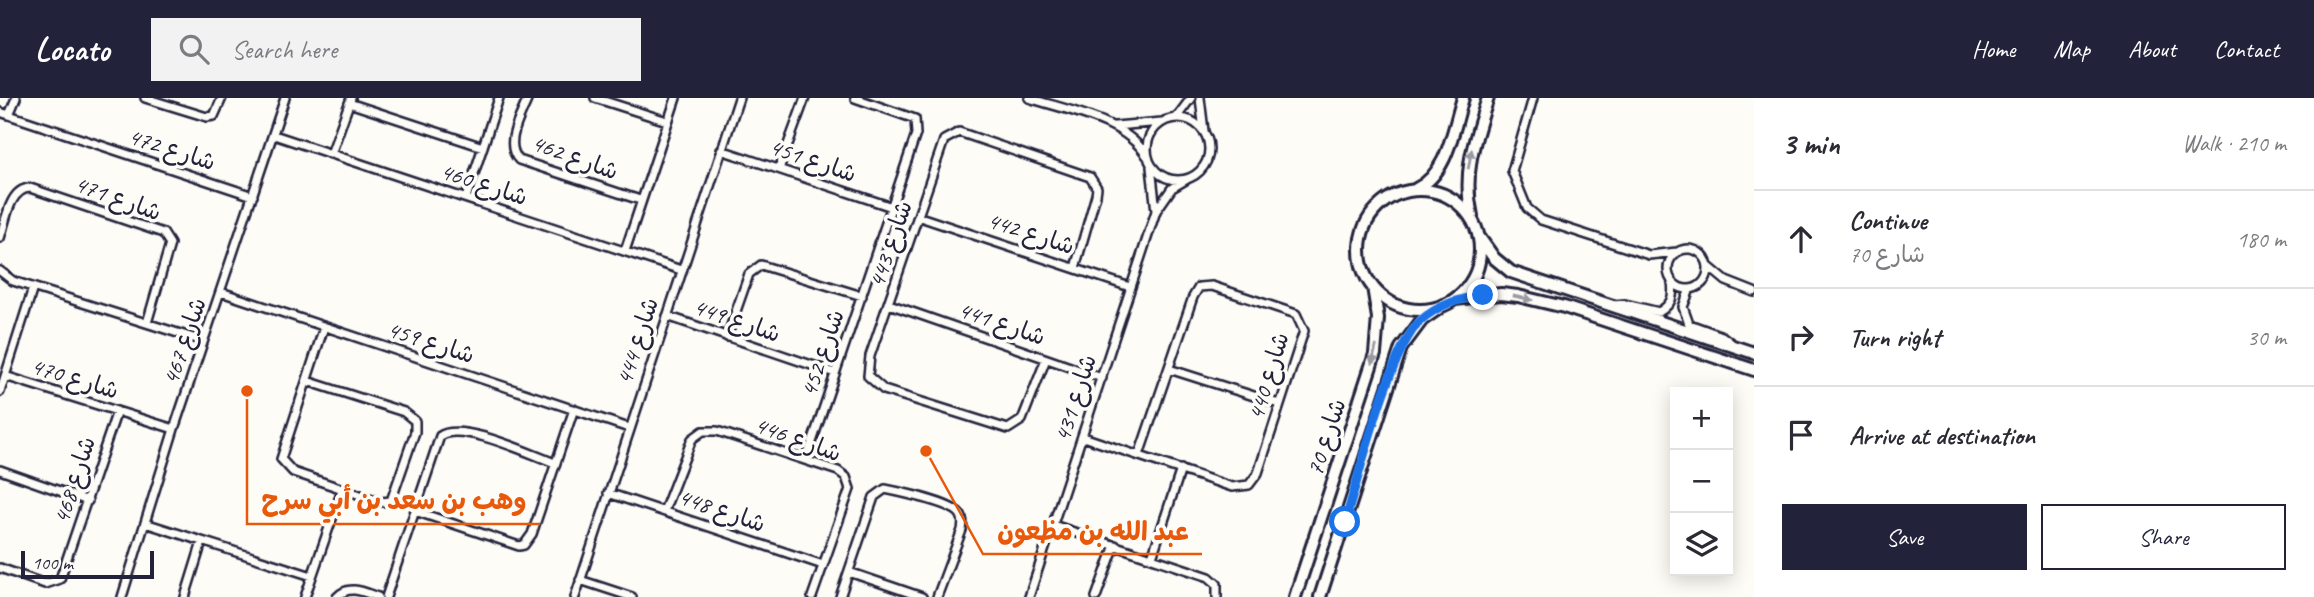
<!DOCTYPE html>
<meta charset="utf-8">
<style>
body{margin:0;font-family:Caveat,"Playpen Sans Arabic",sans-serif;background:#f2f2f3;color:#2b2b33}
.controls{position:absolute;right:21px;bottom:21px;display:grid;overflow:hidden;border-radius:0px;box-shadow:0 4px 18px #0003}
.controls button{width:63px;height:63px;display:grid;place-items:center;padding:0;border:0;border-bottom:2px solid #e1e1e2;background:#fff;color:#2b2b33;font:35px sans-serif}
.scale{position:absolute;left:21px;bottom:18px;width:133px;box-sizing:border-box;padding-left:7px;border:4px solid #22223b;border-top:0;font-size:19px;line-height:24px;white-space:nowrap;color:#22223b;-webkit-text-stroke:5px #fdfcf7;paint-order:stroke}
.stop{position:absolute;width:21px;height:21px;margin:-16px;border:5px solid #1a73e8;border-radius:50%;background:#fff}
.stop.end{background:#1a73e8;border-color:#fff;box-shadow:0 2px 7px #0008}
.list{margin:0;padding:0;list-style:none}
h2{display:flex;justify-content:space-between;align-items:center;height:91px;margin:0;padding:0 28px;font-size:30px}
h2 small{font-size:23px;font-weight:400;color:#7c7c81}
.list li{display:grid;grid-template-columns:46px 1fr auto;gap:21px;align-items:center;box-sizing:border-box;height:98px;padding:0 28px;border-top:2px solid #e1e1e2}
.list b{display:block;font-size:26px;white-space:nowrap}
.list p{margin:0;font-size:23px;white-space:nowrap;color:#7c7c81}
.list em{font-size:23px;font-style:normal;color:#7c7c81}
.actions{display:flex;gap:14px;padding:21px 28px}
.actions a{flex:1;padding:16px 0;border:2px solid #22223b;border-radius:0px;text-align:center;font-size:24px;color:#22223b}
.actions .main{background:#22223b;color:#fff}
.icon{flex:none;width:38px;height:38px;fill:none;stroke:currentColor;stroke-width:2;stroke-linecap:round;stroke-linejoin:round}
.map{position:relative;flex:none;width:1754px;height:499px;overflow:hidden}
header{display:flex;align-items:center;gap:42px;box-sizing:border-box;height:98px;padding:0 35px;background:#22223b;color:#fff}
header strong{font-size:33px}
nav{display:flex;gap:38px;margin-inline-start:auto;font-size:24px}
.search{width:490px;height:63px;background:#f2f2f3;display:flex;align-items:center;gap:18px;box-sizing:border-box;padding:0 24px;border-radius:0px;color:#7c7c81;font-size:26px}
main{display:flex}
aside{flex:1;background:#fff}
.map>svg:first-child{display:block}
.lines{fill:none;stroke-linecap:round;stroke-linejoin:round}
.minor-casing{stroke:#22223b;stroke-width:12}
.secondary-casing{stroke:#22223b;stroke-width:16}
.minor{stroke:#fdfcf7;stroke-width:7}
.secondary{stroke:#fdfcf7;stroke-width:10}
.oneway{fill:#9a9aa2}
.route{stroke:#1a73e8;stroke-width:9}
.labels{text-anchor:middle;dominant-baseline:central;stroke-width:7;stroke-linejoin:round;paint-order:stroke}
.street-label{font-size:24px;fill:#22223b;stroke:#fdfcf7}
.leader{fill:none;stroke:#e8590c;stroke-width:2.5}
.callout-dot{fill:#e8590c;stroke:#fdfcf7;stroke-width:2.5}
.callout-label{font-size:26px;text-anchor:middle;font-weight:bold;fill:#e8590c;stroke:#fdfcf7;stroke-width:7;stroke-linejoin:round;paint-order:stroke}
</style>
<header>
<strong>Locato</strong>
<div class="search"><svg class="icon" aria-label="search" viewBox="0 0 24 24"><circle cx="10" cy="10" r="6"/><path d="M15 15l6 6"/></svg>Search here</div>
<nav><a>Home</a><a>Map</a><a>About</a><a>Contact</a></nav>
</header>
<main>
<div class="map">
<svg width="1754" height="499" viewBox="0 0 1754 499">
<rect width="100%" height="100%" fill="#fdfcf7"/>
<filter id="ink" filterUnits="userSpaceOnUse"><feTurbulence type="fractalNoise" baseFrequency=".0143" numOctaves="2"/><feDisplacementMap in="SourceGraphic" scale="14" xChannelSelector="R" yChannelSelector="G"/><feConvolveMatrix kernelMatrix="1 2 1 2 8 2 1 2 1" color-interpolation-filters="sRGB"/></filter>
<g filter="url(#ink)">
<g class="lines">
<g class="minor-casing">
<path id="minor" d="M 145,0 L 207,19 L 214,18 L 222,0
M 528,0 C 521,18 503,46 519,62 L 640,102
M 595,0 L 667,23
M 1029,0 C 1069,13 1123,21 1147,58
M 1200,0 L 1204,33
M 1533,0 L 1512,73 L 1527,110 L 1541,122 L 1649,157 L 1677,154
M 349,5 L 483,49
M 0,14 L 253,98
M 9,17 L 16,0
M 1176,20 L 1191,0
M1147 51a31 31 0 1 1 62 0a31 31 0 1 1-62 0Z
M 1115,28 L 1162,24
M 274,37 L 681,172
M 721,52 L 892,109
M 331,56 L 351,0
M 1151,69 L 1156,113
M 779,71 L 805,0
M 466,100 L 499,0
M 920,119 L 1130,189
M 0,140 C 6,123 9,91 30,90 L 163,135 L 170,146 L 147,225
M1668 171a20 20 0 1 1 40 0a20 20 0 1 1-40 0Z
M 625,153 L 676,0
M 1708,168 L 1726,183 L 1754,194
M 0,173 L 13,183 L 203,243
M 1690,191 L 1683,209 L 1689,226 L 1722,238 L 1731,245
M 221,194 L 629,330
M 889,206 L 1102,280
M 1614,207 L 1625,206 L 1659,214 C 1672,206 1674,199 1672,184
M 667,218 L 835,275
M 727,239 L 749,176 L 761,167 L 862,198
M 1046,261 L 1022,322 L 1008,331 L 884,292 L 868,278 L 870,258 L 944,42 L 959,34 L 1090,79 L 1097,90 L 1096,97 L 1075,170
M 1169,271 L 1279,306
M 5,278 L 174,331
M 307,283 L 404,314 L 415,323 L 415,334 L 391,403 L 381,404 L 293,374 L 281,361 L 324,229
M 0,294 L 33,190
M 1083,339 L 1232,389 L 1249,387 L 1258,375 L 1304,233 L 1296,216 L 1212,188 L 1199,189 L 1193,199 L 1139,357
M 806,362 L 916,36 L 915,21 L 855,0
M 0,372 L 88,403
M 608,395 L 823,467
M 415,413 L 519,448 L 524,447 L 532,436 L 574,311
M 664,413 L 692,341 L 703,333 L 717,333 L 838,373 L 846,379 L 850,391 L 812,499
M 145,425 L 312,478
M 1053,427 L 1209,479 L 1217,486 L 1217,499
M 1152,459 L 1181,371
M 0,470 L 45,486 L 60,481 L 117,313
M 849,474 L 922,499
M 580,482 L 632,499
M 122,499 L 174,331 L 285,0
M 185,499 L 202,444
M 305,499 L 342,392
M 337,499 C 349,486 364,494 378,499
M 386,499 L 440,338 C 461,323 530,356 555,365
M 575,499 L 739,0
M 840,499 L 874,399 L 885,391 C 900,394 951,405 960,416 C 964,421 963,427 962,432 L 937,499
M 1029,499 L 1156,113 L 1172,90 L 1189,80
M 1096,499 L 1115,447"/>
</g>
<g class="secondary-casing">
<path id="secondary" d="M 1416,91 C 1448,76 1453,31 1463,0
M1360 152a60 60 0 1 1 120 0a60 60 0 1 1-120 0Z
M 1472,118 C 1462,75 1475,40 1488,0
M 1479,139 L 1494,160 L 1511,174 L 1754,255
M 1455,201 L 1501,196 L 1518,198 L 1564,209 L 1754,272
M 1295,499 L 1375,256 L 1378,220 L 1373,189
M 1320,499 L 1401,250 L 1422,222 L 1438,211"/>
</g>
<use href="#minor" class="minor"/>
<use href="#secondary" class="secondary"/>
</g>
<defs><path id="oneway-solid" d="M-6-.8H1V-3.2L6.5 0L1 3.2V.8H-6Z" transform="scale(1.75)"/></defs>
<g class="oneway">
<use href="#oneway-solid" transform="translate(1470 61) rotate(-80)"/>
<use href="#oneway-solid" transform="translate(1523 200) rotate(12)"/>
<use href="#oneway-solid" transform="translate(1374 257) rotate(104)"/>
</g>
</g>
<g class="lines" filter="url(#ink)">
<path class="route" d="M 1345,424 C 1359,378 1389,253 1420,223 C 1439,206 1459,201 1483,197"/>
</g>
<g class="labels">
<g class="street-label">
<text transform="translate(172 51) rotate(18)">شارع 472</text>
<text transform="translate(575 59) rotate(20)">شارع 462</text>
<text transform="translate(813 62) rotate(19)">شارع 451</text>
<text transform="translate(484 86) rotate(18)">شارع 460</text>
<text transform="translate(118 100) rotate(20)">شارع 471</text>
<text transform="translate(1031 135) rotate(18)">شارع 442</text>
<text transform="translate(890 146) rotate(-71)">شارع 443</text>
<text transform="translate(737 222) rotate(19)">شارع 449</text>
<text transform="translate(1002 225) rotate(19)">شارع 441</text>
<text transform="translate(184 243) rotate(-71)">شارع 467</text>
<text transform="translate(637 243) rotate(-72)">شارع 444</text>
<text transform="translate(431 244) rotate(18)">شارع 459</text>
<text transform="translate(822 255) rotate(-71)">شارع 452</text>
<text transform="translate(1268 278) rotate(-73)">شارع 440</text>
<text transform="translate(75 280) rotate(17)">شارع 470</text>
<text transform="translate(1075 300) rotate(-72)">شارع 431</text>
<text transform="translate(1326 339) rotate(-72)">شارع 70</text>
<text transform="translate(798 341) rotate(20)">شارع 446</text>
<text transform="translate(74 382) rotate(-72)">شارع 468</text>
<text transform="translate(722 412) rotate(19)">شارع 448</text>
</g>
</g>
<path class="leader" d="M247 293L247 426H540M926 353L983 456H1202"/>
<g class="callout-dot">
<circle cx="247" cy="293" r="7"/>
<circle cx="926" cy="353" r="7"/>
</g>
<g class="callout-label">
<text x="394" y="411">وهب بن سعد بن أبي سرح</text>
<text x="1093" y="442">عبد الله بن مظعون</text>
</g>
</svg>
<div class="controls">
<button>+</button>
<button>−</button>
<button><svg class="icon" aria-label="layers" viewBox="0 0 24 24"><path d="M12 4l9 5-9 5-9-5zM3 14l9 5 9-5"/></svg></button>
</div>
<div class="scale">100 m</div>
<div class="stop" style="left:1345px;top:424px"></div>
<div class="stop end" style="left:1483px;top:197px"></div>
</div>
<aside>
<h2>3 min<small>Walk · 210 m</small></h2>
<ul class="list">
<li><svg class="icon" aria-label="ahead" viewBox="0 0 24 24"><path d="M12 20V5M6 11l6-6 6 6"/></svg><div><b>Continue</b><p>شارع 70</p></div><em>180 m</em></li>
<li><svg class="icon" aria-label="right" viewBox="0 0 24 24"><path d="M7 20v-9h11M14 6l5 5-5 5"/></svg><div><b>Turn right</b></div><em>30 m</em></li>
<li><svg class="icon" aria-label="arrive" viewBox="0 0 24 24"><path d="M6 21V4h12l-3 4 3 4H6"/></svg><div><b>Arrive at destination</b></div></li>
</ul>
<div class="actions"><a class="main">Save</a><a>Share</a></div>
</aside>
</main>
